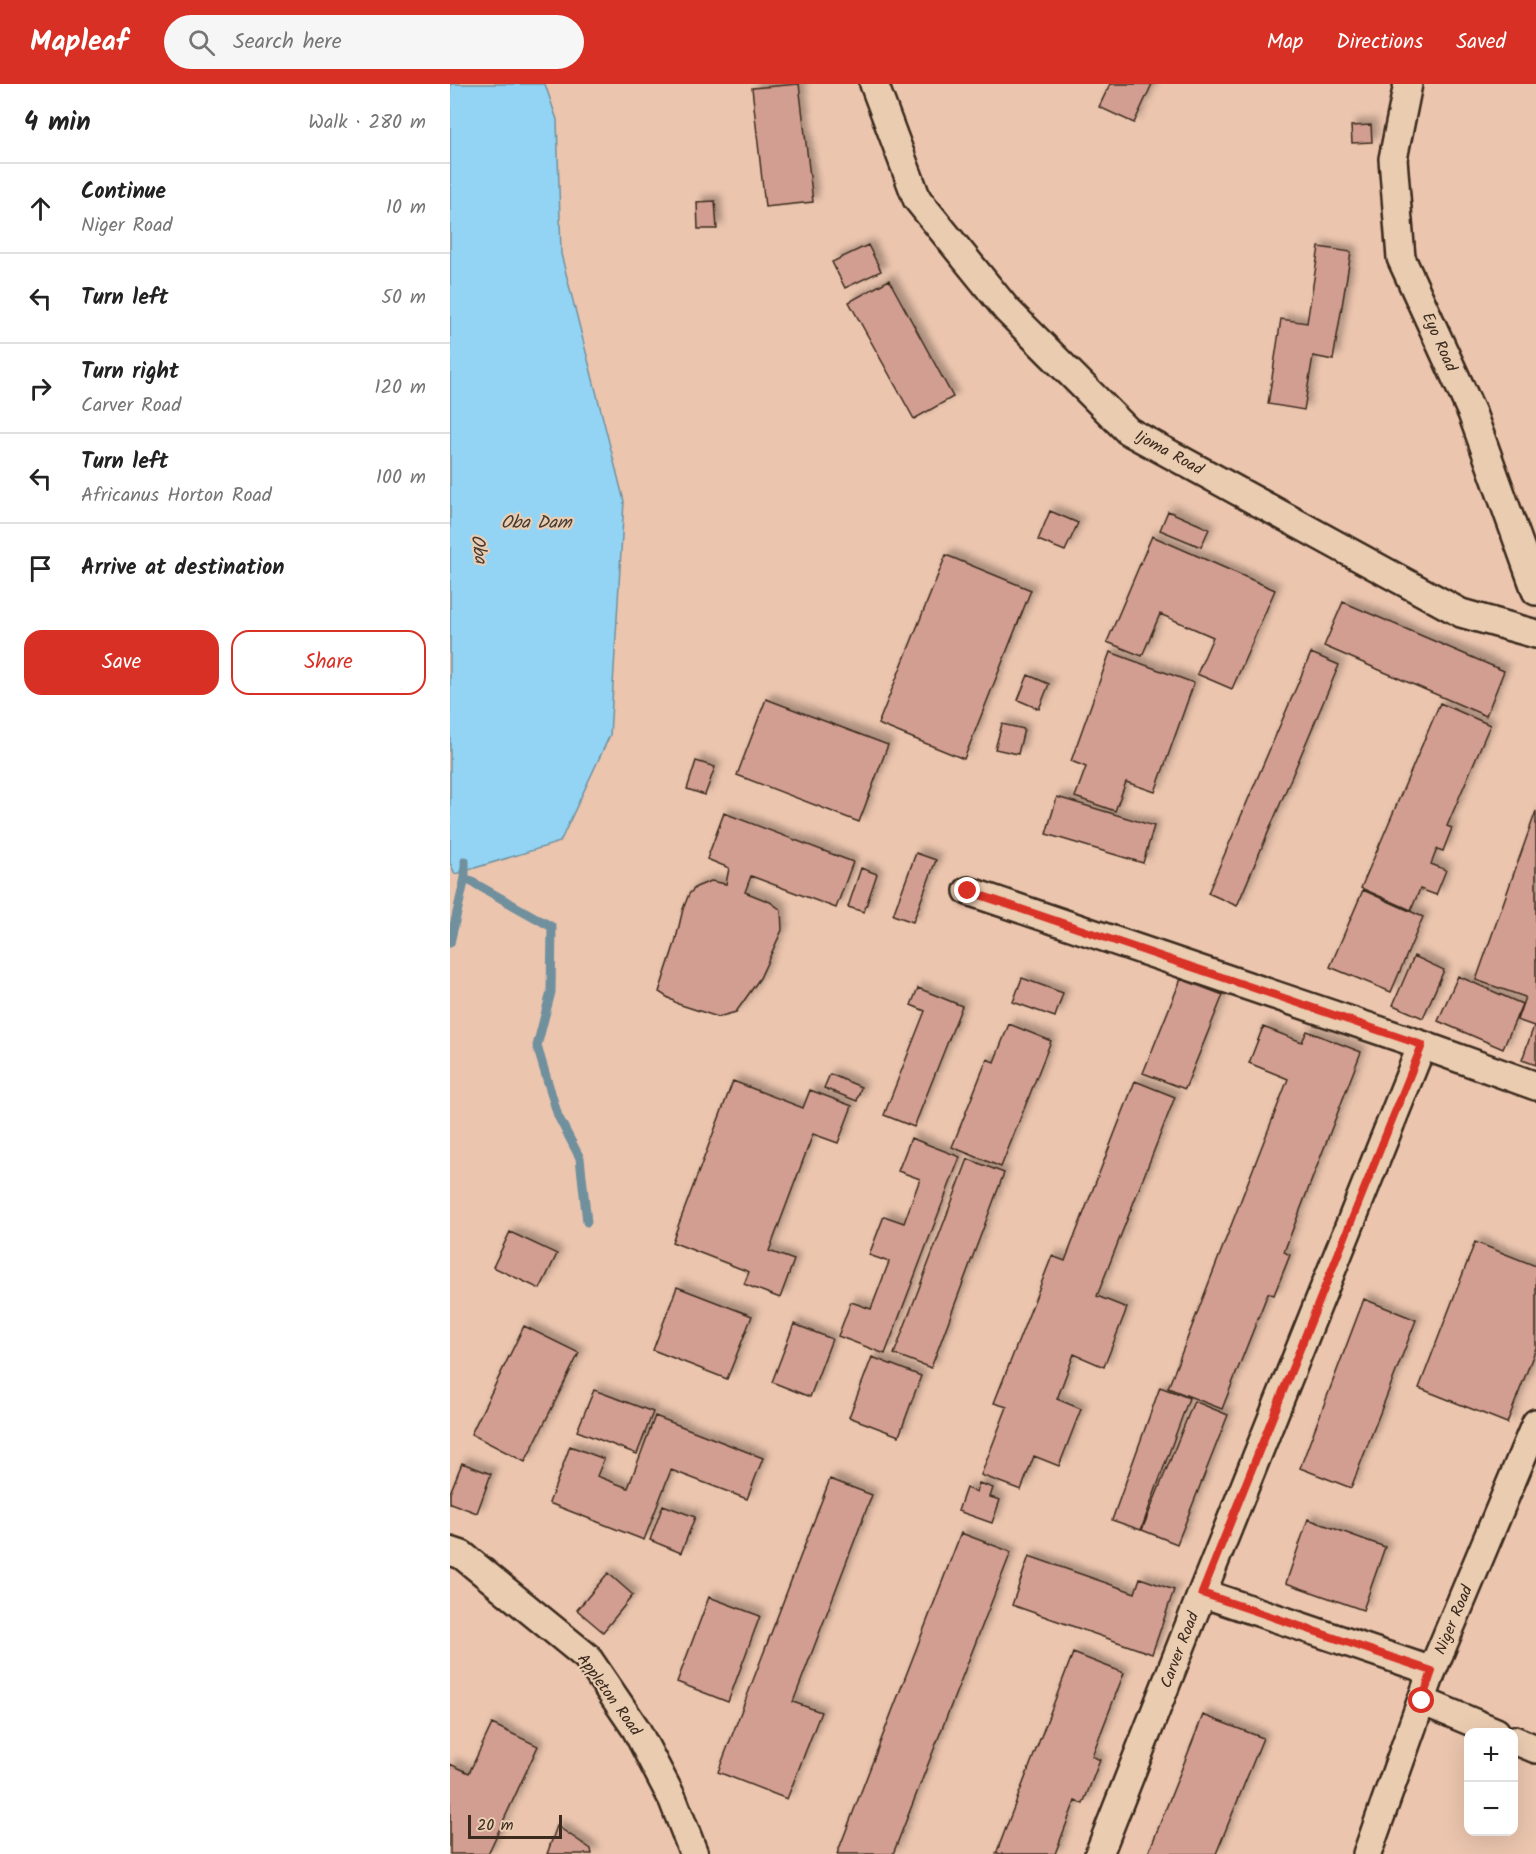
<!DOCTYPE html>
<meta charset="utf-8">
<style>
body{margin:0;font-family:Kalam,sans-serif;background:#f6f6f6;color:#222}
.controls{position:absolute;right:18px;bottom:18px;display:grid;overflow:hidden;border-radius:12px;box-shadow:0 6px 24px #0002}
.controls button{width:54px;height:54px;display:grid;place-items:center;padding:0;border:0;border-bottom:2px solid #e0e0e0;background:#fff;color:#222;font:30px sans-serif}
.scale{position:absolute;left:18px;bottom:15px;width:94px;box-sizing:border-box;padding-left:6px;border:3px solid #3b2a1e;border-top:0;font-size:16px;line-height:21px;white-space:nowrap;color:#3b2a1e;-webkit-text-stroke:4px #eaccb1;paint-order:stroke}
.stop{position:absolute;width:18px;height:18px;margin:-14px;border:4px solid #d93025;border-radius:50%;background:#fff}
.stop.end{background:#d93025;border-color:#fff;box-shadow:0 2px 6px #0008}
.list{margin:0;padding:0;list-style:none}
h2{display:flex;justify-content:space-between;align-items:center;height:78px;margin:0;padding:0 24px;font-size:26px}
h2 small{font-size:20px;font-weight:400;color:#767676}
.list li{display:grid;grid-template-columns:39px 1fr auto;gap:18px;align-items:center;box-sizing:border-box;height:90px;padding:0 24px;border-top:2px solid #e0e0e0}
.list b{display:block;font-size:22px;white-space:nowrap}
.list p{margin:0;font-size:20px;white-space:nowrap;color:#767676}
.list em{font-size:20px;font-style:normal;color:#767676}
.actions{display:flex;gap:12px;padding:18px 24px}
.actions a{flex:1;padding:14px 0;border:2px solid #d93025;border-radius:18px;text-align:center;font-size:21px;color:#d93025}
.actions .main{background:#d93025;color:#fff}
.icon{flex:none;width:33px;height:33px;fill:none;stroke:currentColor;stroke-width:2;stroke-linecap:round;stroke-linejoin:round}
.map{position:relative;flex:none;width:1086px;height:1770px;overflow:hidden}
header{display:flex;align-items:center;gap:36px;box-sizing:border-box;height:84px;padding:0 30px;background:#d93025;color:#fff}
header strong{font-size:28px}
nav{display:flex;gap:33px;margin-inline-start:auto;font-size:21px}
.search{width:420px;height:54px;background:#f6f6f6;display:flex;align-items:center;gap:15px;box-sizing:border-box;padding:0 21px;border-radius:33px;color:#767676;font-size:22px}
main{display:flex}
aside{flex:1;background:#fff}
.map>svg:first-child{display:block}
.water{fill:#93d4f4;stroke:#70909e;stroke-width:1.5}
.lines{fill:none;stroke-linecap:round;stroke-linejoin:round}
.stream{stroke:#70909e;stroke-width:9}
.building{fill:#d19e91;stroke:#3b2a1e;stroke-width:1.5;filter:url(#shadow)}
.street-casing{stroke:#3b2a1e;stroke-width:32}
.street{stroke:#eaccb1;stroke-width:27}
.route{stroke:#d93025;stroke-width:8}
.labels{text-anchor:middle;dominant-baseline:central;stroke-width:4.5;stroke-linejoin:round;paint-order:stroke}
.street-label{font-size:16px;fill:#3b2a1e;stroke:#eaccb1}
.water-label{font-size:18px;font-style:italic;fill:#443b33;stroke:#eaccb1}
</style>
<header>
<strong>Mapleaf</strong>
<div class="search"><svg class="icon" aria-label="search" viewBox="0 0 24 24"><circle cx="10" cy="10" r="6"/><path d="M15 15l6 6"/></svg>Search here</div>
<nav><a>Map</a><a>Directions</a><a>Saved</a></nav>
</header>
<main>
<aside>
<h2>4 min<small>Walk · 280 m</small></h2>
<ul class="list">
<li><svg class="icon" aria-label="ahead" viewBox="0 0 24 24"><path d="M12 20V5M6 11l6-6 6 6"/></svg><div><b>Continue</b><p>Niger Road</p></div><em>10 m</em></li>
<li><svg class="icon" aria-label="left" viewBox="0 0 24 24"><path d="M17 20v-9H6M10 6l-5 5 5 5"/></svg><div><b>Turn left</b></div><em>50 m</em></li>
<li><svg class="icon" aria-label="right" viewBox="0 0 24 24"><path d="M7 20v-9h11M14 6l5 5-5 5"/></svg><div><b>Turn right</b><p>Carver Road</p></div><em>120 m</em></li>
<li><svg class="icon" aria-label="left" viewBox="0 0 24 24"><path d="M17 20v-9H6M10 6l-5 5 5 5"/></svg><div><b>Turn left</b><p>Africanus Horton Road</p></div><em>100 m</em></li>
<li><svg class="icon" aria-label="arrive" viewBox="0 0 24 24"><path d="M6 21V4h12l-3 4 3 4H6"/></svg><div><b>Arrive at destination</b></div></li>
</ul>
<div class="actions"><a class="main">Save</a><a>Share</a></div>
</aside>
<div class="map">
<svg width="1086" height="1770" viewBox="0 0 1086 1770">
<defs>
<filter id="shadow"><feDropShadow dx="5.5" dy="-5.5" stdDeviation="3" flood-color="#0004"/></filter>
</defs>
<rect width="100%" height="100%" fill="#ebc5ae"/>
<filter id="ink" filterUnits="userSpaceOnUse"><feTurbulence type="fractalNoise" baseFrequency=".0167" numOctaves="2"/><feDisplacementMap in="SourceGraphic" scale="12" xChannelSelector="R" yChannelSelector="G"/><feConvolveMatrix kernelMatrix="1 2 1 2 8 2 1 2 1" color-interpolation-filters="sRGB"/></filter>
<g filter="url(#ink)">
<path class="water" d="M 0,0 L 95,0 L 107,36 L 111,170 L 174,417 L 160,651 L 110,758 L 5,790 L 0,779 Z"/>
<g class="lines">
<path class="stream" d="M 15,794 L 102,843 L 101,908 L 87,962 L 108,1032 L 130,1074 L 137,1138
M 0,859 L 15,794 L 15,777"/>
</g>
<path class="building" d="M 349,0 L 363,118 L 315,123 L 302,4 Z
M 660,0 L 702,0 L 684,39 L 649,23 Z
M 921,41 L 922,58 L 902,59 L 901,42 Z
M 265,117 L 267,145 L 248,145 L 247,118 Z
M 418,161 L 431,187 L 395,204 L 382,178 Z
M 869,163 L 901,168 L 883,276 L 863,272 L 854,326 L 818,320 L 831,235 L 857,239 Z
M 439,196 L 503,313 L 464,335 L 399,218 Z
M 600,427 L 628,439 L 615,467 L 588,456 Z
M 718,427 L 759,445 L 751,463 L 710,446 Z
M 702,452 L 825,506 L 782,605 L 747,590 L 763,553 L 710,530 L 692,572 L 657,558 Z
M 496,471 L 581,506 L 514,675 L 428,640 Z
M 893,518 L 1054,587 L 1036,632 L 874,562 Z
M 660,568 L 744,599 L 705,708 L 676,698 L 665,727 L 625,713 L 636,683 L 621,677 Z
M 861,569 L 889,581 L 787,822 L 758,809 Z
M 578,591 L 599,600 L 589,625 L 568,616 Z
M 316,615 L 438,661 L 409,738 L 287,691 Z
M 990,619 L 1040,641 L 997,742 L 1002,744 L 993,767 L 987,765 L 981,780 L 996,786 L 986,811 L 970,805 L 961,826 L 911,804 Z
M 552,640 L 574,645 L 568,670 L 545,665 Z
M 246,677 L 265,683 L 255,711 L 237,705 Z
M 607,713 L 704,742 L 693,779 L 596,750 Z
M 1086,727 L 1086,981 L 1072,976 L 1084,942 L 1067,936 L 1075,913 L 1026,896 Z
M 274,729 L 403,778 L 386,824 L 301,792 L 295,808 L 320,818 L 331,826 L 332,846 L 310,894 L 286,928 L 268,933 L 228,920 L 209,908 L 225,859 L 233,825 L 239,810 L 246,803 L 261,797 L 276,800 L 279,784 L 257,775 Z
M 466,769 L 486,776 L 463,838 L 443,831 Z
M 411,784 L 427,790 L 414,828 L 398,823 Z
M 913,806 L 973,833 L 941,908 L 880,883 Z
M 964,872 L 994,886 L 973,934 L 943,921 Z
M 1008,892 L 1072,920 L 1053,965 L 988,937 Z
M 572,894 L 613,909 L 605,933 L 563,918 Z
M 731,895 L 773,911 L 735,1005 L 693,989 Z
M 468,904 L 512,922 L 464,1043 L 434,1031 L 475,927 L 461,921 Z
M 559,940 L 601,957 L 551,1083 L 502,1063 L 537,975 L 544,978 Z
M 813,943 L 852,958 L 857,947 L 911,968 L 834,1168 L 840,1171 L 824,1211 L 818,1209 L 772,1325 L 718,1304 L 838,995 L 799,979 Z
M 380,990 L 411,1003 L 407,1017 L 374,1004 Z
M 283,997 L 353,1024 L 360,1006 L 402,1022 L 388,1059 L 363,1050 L 319,1167 L 344,1176 L 330,1214 L 294,1200 L 299,1188 L 222,1158 Z
M 685,997 L 725,1013 L 647,1212 L 677,1224 L 654,1283 L 624,1270 L 607,1315 L 631,1325 L 609,1382 L 584,1372 L 571,1406 L 531,1391 L 557,1323 L 544,1319 L 602,1172 L 615,1177 Z
M 461,1054 L 510,1073 L 435,1270 L 388,1252 L 401,1218 L 421,1225 L 439,1178 L 419,1171 L 434,1132 L 454,1139 L 470,1095 L 448,1087 Z
M 518,1075 L 554,1089 L 481,1284 L 444,1270 Z
M 60,1148 L 107,1170 L 90,1205 L 43,1183 Z
M 1025,1158 L 1086,1182 L 1086,1264 L 1057,1339 L 969,1304 Z
M 227,1203 L 302,1232 L 277,1295 L 203,1266 Z
M 914,1215 L 966,1236 L 901,1404 L 850,1384 Z
M 344,1240 L 382,1255 L 360,1313 L 322,1298 Z
M 74,1242 L 129,1269 L 75,1378 L 21,1350 Z
M 422,1273 L 471,1292 L 449,1352 L 399,1333 Z
M 710,1303 L 739,1314 L 691,1446 L 662,1436 Z
M 144,1306 L 203,1328 L 187,1370 L 127,1347 Z
M 744,1317 L 778,1331 L 727,1460 L 692,1446 Z
M 205,1332 L 313,1374 L 297,1415 L 221,1386 L 194,1456 L 99,1419 L 120,1362 L 154,1375 L 147,1392 L 178,1404 Z
M 12,1379 L 41,1390 L 27,1429 L 0,1419 L 0,1409 Z
M 380,1395 L 422,1411 L 343,1618 L 371,1628 L 337,1715 L 268,1688 Z
M 529,1399 L 543,1404 L 540,1413 L 550,1416 L 542,1439 L 508,1427 L 516,1404 L 526,1408 Z
M 213,1421 L 245,1433 L 231,1469 L 200,1456 Z
M 858,1435 L 935,1463 L 913,1526 L 836,1499 Z
M 511,1449 L 561,1468 L 443,1770 L 387,1770 Z
M 579,1472 L 685,1509 L 690,1494 L 724,1506 L 702,1570 L 562,1521 Z
M 158,1489 L 183,1511 L 153,1548 L 127,1526 Z
M 259,1513 L 310,1532 L 278,1618 L 227,1598 Z
M 623,1569 L 674,1589 L 642,1672 L 650,1676 L 633,1720 L 625,1717 L 605,1770 L 546,1770 Z
M 753,1631 L 813,1654 L 766,1770 L 698,1770 Z
M 42,1640 L 88,1662 L 38,1770 L 0,1770 L 0,1680 L 19,1689 Z
M 107,1742 L 141,1765 L 142,1770 L 97,1770 Z"/>
<g class="lines">
<g class="street-casing">
<path id="street" d="M 424,0 L 467,115 L 557,226 L 678,347 L 1011,529 L 1086,550
M 958,0 L 943,75 L 951,174 L 1022,329 L 1086,507
M 518,807 L 972,961 L 1086,1002
M 0,1467 L 12,1471 L 137,1573 L 186,1645 L 223,1716 L 244,1770
M 752,1509 L 982,1587
M 972,1617 L 1046,1648
M 1064,1656 L 1086,1665
M 649,1770 L 752,1509 L 972,961
M 917,1770 L 982,1587 L 1086,1339"/>
</g>
<use href="#street" class="street"/>
</g>
</g>
<g class="lines" filter="url(#ink)">
<path class="route" d="M 518,807 L 972,961 L 752,1509 L 982,1587 L 972,1617"/>
</g>
<g class="labels">
<g class="street-label">
<text transform="translate(989 258) rotate(66)">Eyo Road</text>
<text transform="translate(719 369) rotate(29)">Ijoma Road</text>
<text transform="translate(1004 1536) rotate(-67)">Niger Road</text>
<text transform="translate(730 1566) rotate(-69)">Carver Road</text>
<text transform="translate(159 1611) rotate(54)">Appleton Road</text>
</g>
<g class="water-label">
<text x="86" y="439">Oba Dam</text>
<text transform="translate(28 465) rotate(82)">Oba</text>
</g>
</g>
</svg>
<div class="controls">
<button>+</button>
<button>−</button>
</div>
<div class="scale">20 m</div>
<div class="stop" style="left:972px;top:1617px"></div>
<div class="stop end" style="left:518px;top:807px"></div>
</div>
</main>
